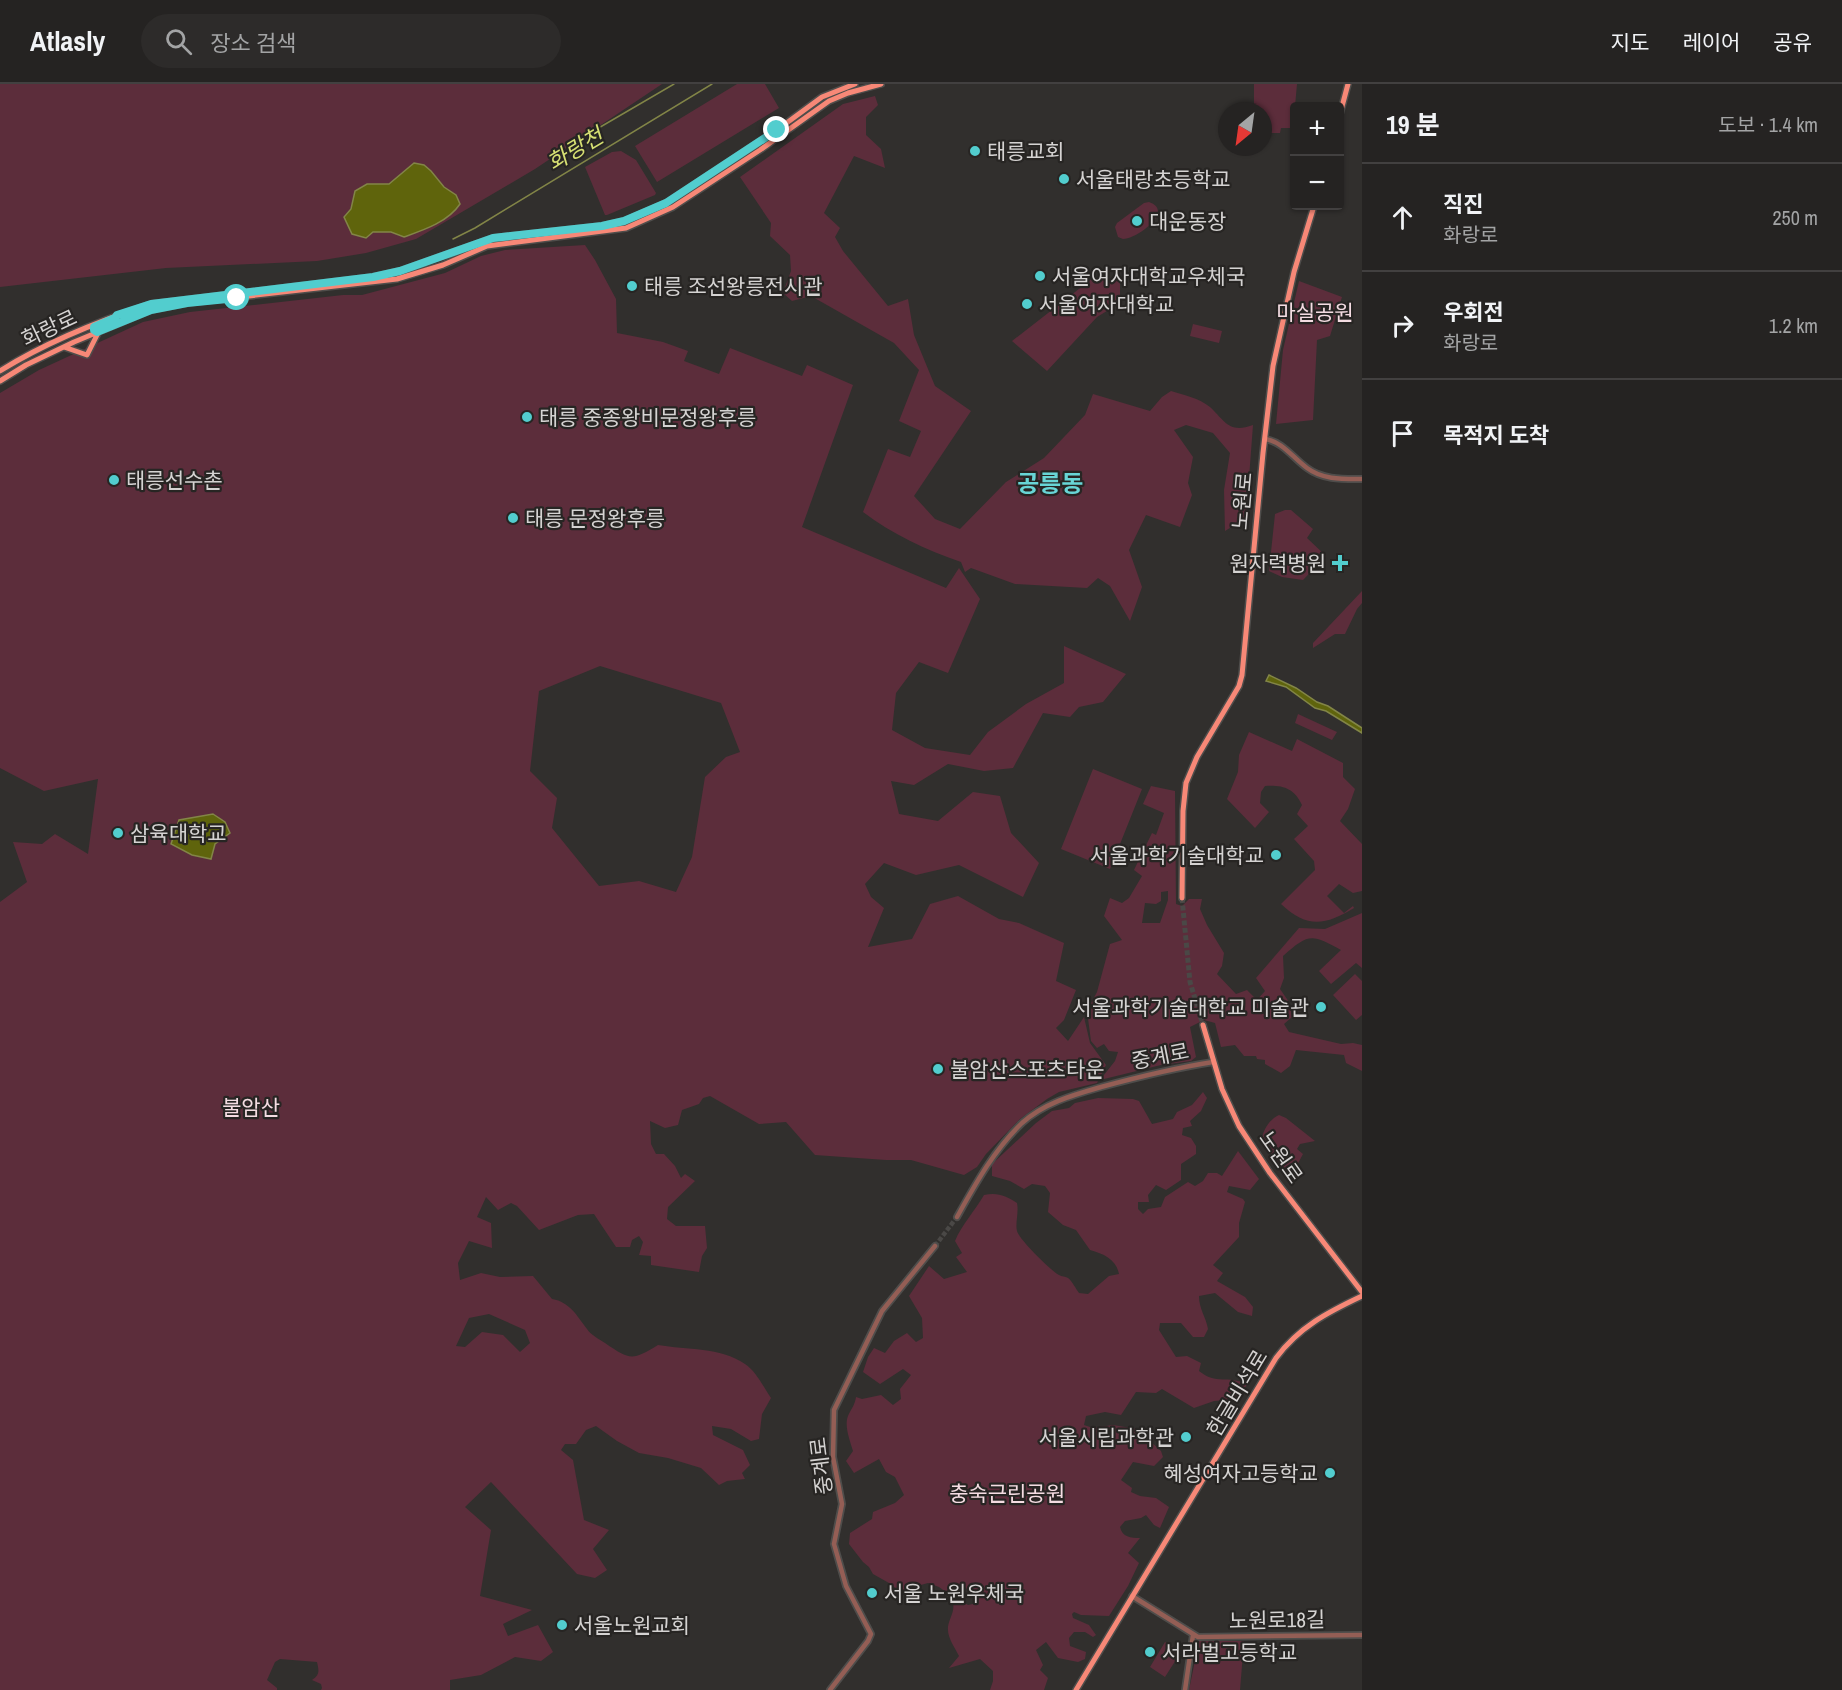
<!DOCTYPE html>
<html lang="ko">
<meta charset="utf-8">
<style>
body{margin:0;font-family:"Archivo Narrow","Noto Sans KR",sans-serif;background:#2d2b2a;color:#f1f3f6}
.controls{position:absolute;right:18px;top:18px;display:grid;overflow:hidden;border-radius:6px;box-shadow:0 2px 4px #0004}
.controls button{width:54px;height:54px;display:grid;place-items:center;padding:0;border:0;border-bottom:2px solid #424040;background:#252322;color:#f1f3f6;font:30px sans-serif}
.compass{position:absolute;left:1218px;top:18px;width:54px;height:54px;border-radius:50%;background:#252322;box-shadow:0 2px 4px #0004;rotate:209deg}
.stop{position:absolute;width:18px;height:18px;margin:-14px;border:4px solid #52cdce;border-radius:50%;background:#fff}
.stop.end{background:#52cdce;border-color:#fff;box-shadow:0 2px 6px #0008}
.list{margin:0;padding:0;list-style:none}
h2{display:flex;justify-content:space-between;align-items:center;height:78px;margin:0;padding:0 24px;font-size:26px}
h2 small{font-size:20px;font-weight:400;color:#a3a4a5}
.list li{display:grid;grid-template-columns:39px 1fr auto;gap:18px;align-items:center;box-sizing:border-box;height:108px;padding:0 24px;border-top:2px solid #424040}
.list b{display:block;font-size:22px;white-space:nowrap}
.list p{margin:0;font-size:20px;white-space:nowrap;color:#a3a4a5}
.list em{font-size:20px;font-style:normal;color:#a3a4a5}
.icon{flex:none;width:33px;height:33px;fill:none;stroke:currentColor;stroke-width:2;stroke-linecap:round;stroke-linejoin:round}
.map{position:relative;flex:none;width:1362px;height:1606px;overflow:hidden}
header{display:flex;align-items:center;gap:36px;box-sizing:border-box;height:84px;padding:0 30px;background:#252322;border-bottom:2px solid #424040}
header strong{font-size:28px}
nav{display:flex;gap:33px;margin-inline-start:auto;font-size:21px}
.search{width:420px;height:54px;background:#2d2b2a;display:flex;align-items:center;gap:15px;box-sizing:border-box;padding:0 21px;border-radius:33px;color:#a3a4a5;font-size:22px}
main{display:flex}
aside{flex:1;background:#252322}
.map>svg:first-child{display:block}
.green{fill:#5c2d3b;fill-rule:evenodd}
.water{fill:#5f640c;stroke:#828547;stroke-width:1.5}
.lines{fill:none;stroke-linecap:round;stroke-linejoin:round}
.stream{stroke:#828547;stroke-width:1.5}
.minor-tunnel{stroke:#4a4846;stroke-width:4.5;stroke-dasharray:4.5 2;stroke-linecap:butt}
.major-tunnel{stroke:#4a4846;stroke-width:5;stroke-dasharray:5 2.5;stroke-linecap:butt}
.minor-casing{stroke:#4f4d4b;stroke-width:8}
.major-casing{stroke:#4f4d4b;stroke-width:8}
.minor{stroke:#945e55;stroke-width:4.5}
.major{stroke:#f78877;stroke-width:5}
.route{stroke:#52cdce;stroke-width:8}
.poi-dot{fill:#52cdce;stroke:#272523;stroke-width:2}
.labels{text-anchor:middle;dominant-baseline:central;stroke-width:4.5;stroke-linejoin:round;paint-order:stroke}
.poi-label{font-size:21px;fill:#d5d3d2;stroke:#272523;text-anchor:start}
.park-label{font-size:21px;fill:#f4dce2;stroke:#272523}
.street-label{font-size:21px;fill:#d5d3d2;stroke:#272523}
.water-label{font-size:22px;font-style:italic;fill:#d7e073;stroke:#272523}
.quarter-label{font-size:24px;font-weight:bold;fill:#68d5d6;stroke:#272523}
</style>
<header>
<strong>Atlasly</strong>
<div class="search"><svg class="icon" aria-label="search" viewBox="0 0 24 24"><circle cx="10" cy="10" r="6"/><path d="M15 15l6 6"/></svg>장소 검색</div>
<nav><a>지도</a><a>레이어</a><a>공유</a></nav>
</header>
<main>
<div class="map">
<svg width="1362" height="1606" viewBox="0 0 1362 1606">
<rect width="100%" height="100%" fill="#312f2d"/>
<path class="green" d="M 0,0 L 662,0 L 535,85 L 416,155 L 366,169 L 317,177 L 166,184 L 0,203 Z
M 737,0 L 765,0 L 779,24 L 657,98 L 635,62 Z
M 1254,0 L 1297,0 L 1293,44 L 1281,44 L 1280,49 L 1263,49 L 1263,27 L 1254,27 Z
M 875,12 L 878,21 L 866,33 L 866,51 L 881,65 L 885,84 L 854,72 L 824,129 L 840,144 L 835,153 L 843,167 L 888,222 L 908,215 L 914,251 L 935,302 L 971,327 L 914,412 L 935,435 L 960,445 L 1006,398 L 1044,374 L 1085,331 L 1093,310 L 1150,327 L 1162,313 L 1171,307 C 1184,311 1199,314 1210,323 C 1225,337 1229,350 1253,341 L 1246,434 L 1225,447 L 1224,406 L 1230,369 L 1213,349 L 1186,341 L 1174,346 L 1193,373 L 1188,399 L 1192,411 L 1180,443 L 1146,431 L 1129,466 L 1142,503 L 1130,537 L 1110,502 L 1098,494 L 1087,504 L 1015,500 L 971,484 L 965,488 L 961,478 C 926,466 892,450 863,428 L 888,365 L 910,373 L 921,347 L 899,337 L 919,286 L 894,259 L 811,212 L 792,217 L 783,209 L 791,187 L 790,171 L 770,152 L 771,139 L 740,93 L 843,20 Z
M 621,67 L 636,76 L 656,109 L 655,111 L 607,131 L 605,131 L 585,83 L 612,68 Z
M 1149,118 C 1175,127 1137,155 1123,155 L 1118,153 L 1115,143 L 1117,139 L 1144,119 Z
M 585,161 L 595,176 L 616,215 L 617,249 L 663,258 L 688,267 L 684,277 L 719,290 L 730,264 L 802,292 L 807,281 L 853,301 L 802,443 L 946,504 L 959,484 L 980,515 L 948,589 L 919,578 L 896,609 L 892,646 L 925,664 L 970,671 L 988,648 L 1026,620 L 1064,599 L 1064,562 L 1126,590 L 1103,618 L 1079,623 L 1070,633 L 1043,629 L 1013,684 L 984,687 L 948,680 L 914,701 L 891,697 L 899,730 L 938,737 L 973,708 L 1000,712 L 1011,749 L 1039,779 L 1023,813 L 959,781 L 916,791 L 884,779 L 865,800 L 871,813 L 884,824 L 868,863 L 912,855 L 930,820 L 958,812 L 999,835 L 1019,839 L 1064,859 L 1056,897 L 1076,906 L 1064,936 L 1056,944 L 1068,957 L 1084,933 L 1090,959 L 1106,981 L 1097,999 L 1059,1008 L 1047,1015 L 1020,1035 L 986,1070 L 977,1083 L 964,1091 L 911,1076 L 886,1076 L 815,1071 L 786,1038 L 759,1040 L 710,1012 L 703,1014 L 699,1020 L 682,1026 L 678,1041 L 665,1044 L 650,1037 L 651,1060 L 656,1070 L 664,1070 L 675,1082 L 681,1094 L 685,1090 L 695,1097 L 668,1123 L 667,1135 L 676,1142 L 705,1142 L 707,1164 L 702,1172 L 699,1188 L 651,1181 L 651,1172 L 639,1171 L 643,1158 L 639,1152 L 632,1156 L 630,1163 L 616,1163 L 594,1130 L 578,1131 L 539,1146 L 517,1122 L 511,1119 L 498,1126 L 486,1113 L 477,1133 L 491,1139 L 492,1164 L 469,1157 L 458,1179 L 460,1196 L 481,1189 L 500,1193 L 533,1192 L 552,1215 C 570,1218 577,1232 587,1245 C 591,1251 599,1255 605,1259 C 630,1276 632,1277 658,1261 C 687,1266 720,1263 745,1280 C 756,1287 764,1304 771,1314 L 762,1330 L 759,1355 L 751,1357 L 731,1345 L 712,1342 L 713,1351 L 743,1366 L 750,1381 L 742,1389 L 745,1395 L 727,1397 L 719,1401 L 701,1384 L 668,1374 L 639,1369 L 617,1357 L 596,1342 L 586,1346 L 576,1360 L 565,1360 L 561,1366 L 573,1376 L 584,1436 L 609,1446 L 593,1465 L 607,1486 L 595,1494 L 577,1490 L 491,1398 L 465,1423 L 491,1446 L 480,1512 L 532,1526 L 503,1540 L 508,1552 L 538,1541 L 553,1568 L 541,1577 L 515,1573 L 481,1591 L 450,1596 L 450,1606 L 321,1606 L 322,1604 L 321,1600 L 312,1596 C 320,1591 319,1587 317,1578 L 280,1575 L 275,1578 L 267,1596 L 277,1604 L 277,1606 L 0,1606 L 0,818 L 27,798 L 13,758 L 42,760 L 55,750 L 88,770 L 98,695 L 44,707 L 0,684 L 0,309 L 39,286 L 143,238 L 190,228 L 343,211 L 362,211 L 445,189 L 481,172 L 505,166 ZM 600,582 L 721,619 L 740,668 L 726,673 L 705,693 L 692,773 L 676,808 L 639,797 L 599,802 L 552,744 L 557,714 L 530,687 L 539,607 ZM 489,1230 L 525,1246 L 530,1259 L 520,1268 L 503,1251 L 482,1248 L 465,1263 L 456,1262 L 469,1234 Z
M 1093,194 L 1120,197 L 1120,219 L 1097,233 L 1047,287 L 1012,257 Z
M 1299,197 L 1342,213 L 1330,252 L 1317,256 L 1313,336 L 1276,340 L 1283,266 Z
M 1193,240 L 1222,247 L 1219,259 L 1190,252 Z
M 1285,426 L 1291,426 L 1313,445 L 1307,454 L 1326,472 L 1303,496 L 1282,493 L 1269,487 L 1275,430 Z
M 1362,507 L 1362,519 L 1357,525 L 1345,550 L 1335,550 L 1313,564 L 1313,559 Z
M 1298,630 L 1337,648 L 1332,656 L 1295,639 Z
M 1249,648 L 1292,667 L 1297,655 L 1343,679 L 1343,693 L 1355,705 L 1348,725 L 1340,737 L 1362,760 L 1362,807 L 1353,809 L 1339,800 L 1327,812 L 1344,829 L 1353,822 L 1354,824 C 1326,841 1307,845 1281,820 L 1315,786 L 1314,777 L 1294,755 L 1308,742 L 1297,730 L 1302,721 C 1294,704 1283,701 1265,702 L 1261,708 L 1260,719 L 1269,728 L 1255,744 L 1227,715 L 1238,688 L 1239,671 Z
M 1093,685 L 1142,705 L 1110,785 L 1061,765 Z
M 1151,702 L 1175,707 L 1176,820 L 1182,822 L 1189,815 L 1202,815 L 1200,825 L 1207,841 L 1224,869 L 1222,882 L 1217,890 L 1236,910 L 1247,906 L 1257,916 L 1265,907 L 1256,894 L 1299,844 L 1325,845 L 1362,829 L 1362,884 L 1356,879 L 1331,900 L 1319,887 L 1341,866 C 1311,849 1308,850 1283,872 L 1284,894 L 1280,905 L 1289,918 L 1292,933 L 1284,940 L 1289,948 L 1341,960 L 1353,959 L 1362,961 L 1362,987 L 1346,979 L 1344,971 L 1296,966 L 1290,982 L 1281,989 L 1265,980 L 1265,976 L 1257,975 L 1256,972 L 1244,972 L 1235,961 L 1221,963 L 1215,939 L 1204,936 L 1190,943 L 1196,973 L 1191,977 L 1161,981 L 1100,996 L 1115,977 L 1118,968 L 1109,967 L 1104,960 L 1097,964 L 1091,957 L 1087,927 L 1097,908 L 1110,860 L 1122,856 L 1104,832 L 1110,814 L 1122,819 L 1129,814 L 1142,792 L 1134,786 L 1152,749 L 1156,751 L 1164,729 L 1143,720 ZM 1168,807 L 1168,816 L 1160,839 L 1142,839 L 1145,819 L 1156,820 L 1161,817 L 1161,808 Z
M 1355,890 L 1362,897 L 1362,931 L 1356,936 L 1333,911 Z
M 1203,1008 L 1207,1014 L 1201,1027 L 1190,1037 L 1192,1042 L 1183,1044 L 1182,1051 L 1191,1054 L 1196,1062 L 1196,1070 L 1181,1080 L 1181,1096 L 1166,1106 L 1156,1101 L 1148,1111 L 1149,1118 L 1138,1118 L 1138,1125 L 1143,1130 L 1148,1125 L 1161,1123 L 1165,1113 L 1188,1098 L 1195,1102 L 1203,1097 L 1208,1089 L 1217,1089 L 1222,1092 L 1238,1067 L 1259,1095 L 1250,1106 L 1229,1102 L 1227,1108 L 1243,1115 L 1245,1118 L 1239,1139 L 1239,1153 L 1213,1181 L 1223,1189 L 1217,1197 L 1245,1213 L 1253,1223 L 1252,1232 L 1238,1228 L 1215,1209 L 1199,1212 C 1199,1225 1206,1233 1208,1245 L 1204,1253 L 1193,1253 L 1181,1239 L 1160,1239 L 1159,1246 L 1176,1273 L 1187,1272 L 1201,1279 L 1199,1287 C 1216,1301 1228,1291 1247,1300 L 1239,1315 L 1214,1317 L 1194,1324 L 1162,1305 L 1156,1309 L 1136,1308 L 1121,1331 L 1105,1328 L 1086,1332 L 1084,1341 L 1093,1344 L 1113,1341 L 1137,1345 L 1161,1367 L 1163,1373 L 1154,1382 L 1133,1378 L 1121,1396 L 1132,1404 L 1131,1408 L 1140,1412 L 1156,1414 L 1169,1423 L 1160,1444 L 1154,1441 L 1146,1431 L 1141,1434 L 1125,1437 L 1120,1443 C 1122,1453 1131,1454 1140,1454 L 1128,1469 L 1139,1479 L 1128,1502 L 1109,1532 L 1081,1531 L 1074,1528 L 1072,1530 L 1073,1534 L 1089,1541 L 1096,1551 L 1093,1553 L 1085,1548 L 1074,1548 L 1069,1554 L 1070,1562 L 1086,1568 L 1085,1575 L 1078,1578 L 1058,1574 L 1046,1558 L 1036,1566 L 1043,1581 L 1040,1586 L 1048,1594 L 1044,1606 L 990,1606 L 993,1597 L 993,1587 L 980,1575 L 949,1584 L 959,1572 C 955,1563 947,1554 948,1543 C 949,1534 955,1528 953,1519 L 961,1517 L 968,1521 L 973,1520 L 974,1514 L 965,1503 L 958,1504 L 950,1511 L 939,1503 L 928,1499 L 899,1507 L 889,1499 L 873,1490 L 869,1483 L 863,1478 L 849,1460 L 850,1449 L 872,1435 L 873,1428 L 895,1419 L 904,1411 L 895,1393 L 886,1388 L 879,1375 L 854,1389 L 846,1377 L 853,1367 C 850,1357 844,1342 848,1332 C 851,1325 855,1321 856,1313 L 862,1315 L 881,1311 L 893,1321 L 901,1315 L 900,1305 L 911,1291 L 903,1285 L 880,1300 L 863,1288 L 868,1273 L 874,1264 L 885,1269 L 894,1257 L 907,1249 L 916,1258 L 923,1254 L 922,1234 L 909,1212 L 929,1182 L 944,1195 L 967,1188 L 956,1173 L 962,1169 L 955,1157 C 962,1140 975,1127 984,1111 C 998,1108 1006,1112 1017,1119 C 1019,1129 1015,1139 1017,1147 C 1018,1154 1051,1187 1059,1191 C 1062,1193 1065,1192 1068,1194 C 1072,1197 1076,1205 1079,1209 L 1088,1210 L 1109,1192 L 1119,1190 C 1116,1175 1104,1170 1090,1166 L 1076,1146 L 1063,1141 L 1048,1128 L 1050,1109 L 1045,1102 L 1032,1100 L 1024,1105 L 1010,1097 L 992,1092 L 992,1080 L 1036,1039 L 1052,1027 L 1069,1024 L 1075,1019 L 1098,1014 L 1133,1015 L 1139,1017 L 1152,1040 L 1173,1035 L 1177,1028 L 1192,1021 Z
M 1279,1031 L 1286,1034 L 1315,1057 L 1300,1060 L 1297,1065 L 1303,1070 L 1295,1085 L 1282,1086 L 1262,1057 C 1262,1046 1270,1035 1279,1031 Z
M 1199,1557 L 1244,1557 L 1240,1606 L 1189,1606 Z
M 1165,1558 L 1181,1568 L 1165,1593 L 1150,1583 Z"/>
<path class="water" d="M 414,79 L 424,81 L 431,87 L 444,103 L 456,111 L 460,120 C 448,138 424,146 404,153 L 391,148 L 373,148 L 366,154 L 352,150 L 344,133 L 351,125 L 355,107 L 367,100 L 389,100 Z
M 1269,591 L 1296,604 L 1317,618 L 1328,622 L 1362,644 L 1362,649 L 1326,627 L 1315,624 L 1286,603 L 1266,597 Z
M 213,730 L 225,738 L 230,749 L 215,760 L 211,775 L 192,771 L 171,760 L 179,736 Z"/>
<g class="lines">
<path class="stream" d="M 590,49 L 674,0
M 453,155 L 475,144 L 712,0"/>
<path class="minor-tunnel" d="M 935,1162 L 957,1133"/>
<path class="major-tunnel" d="M 1182,814 L 1190,898 L 1203,941"/>
<g class="minor-casing">
<path id="minor" d="M 1265,355 C 1283,358 1292,373 1307,384 C 1323,396 1343,395 1362,395
M 957,1133 C 976,1099 994,1066 1022,1039 C 1044,1019 1073,1011 1101,1003 C 1138,993 1175,984 1213,978
M 1132,1512 L 1198,1553 L 1362,1551
M 830,1606 L 868,1557 L 871,1550 L 846,1502 L 834,1460 L 842,1420 L 833,1373 L 834,1326 L 882,1227 L 935,1162
M 1185,1606 L 1193,1551"/>
</g>
<g class="major-casing">
<path id="major" d="M 1340,30 L 1348,0
M 64,263 L 87,271 L 99,247
M 0,287 C 46,258 99,237 151,220 L 373,193 L 400,187 L 493,154 L 602,142 L 625,137 L 666,119 L 777,46 L 822,13 L 855,0
M 0,297 L 26,281 L 74,258 L 151,226 L 187,219 L 397,195 L 443,181 L 487,162 L 626,144 L 673,123 L 760,66 L 829,17 L 848,9 L 881,0
M 1182,814 L 1183,727 L 1186,699 L 1197,673 L 1239,602 L 1242,591 L 1263,369 L 1273,282 L 1294,188 L 1314,122
M 1203,941 L 1222,1005 L 1239,1042 L 1270,1089 L 1362,1208
M 1076,1606 L 1276,1274 C 1299,1243 1328,1228 1362,1212"/>
</g>
<use href="#minor" class="minor"/>
<use href="#major" class="major"/>
</g>
<g class="lines">
<path class="route" d="M 237,214 L 187,219 L 151,226 L 97,248 L 94,246 L 94,243 L 115,234 L 117,231 L 151,220 L 373,193 L 400,187 L 493,154 L 602,142 L 624,137 L 666,119 L 777,46"/>
</g>
<g class="poi-dot">
<circle cx="975" cy="67" r="6"/>
<circle cx="1064" cy="95" r="6"/>
<circle cx="1137" cy="137" r="6"/>
<circle cx="1040" cy="192" r="6"/>
<circle cx="632" cy="202" r="6"/>
<circle cx="1027" cy="220" r="6"/>
<circle cx="527" cy="333" r="6"/>
<circle cx="114" cy="396" r="6"/>
<circle cx="513" cy="434" r="6"/>
<path d="M1337 470h6v6h6v6h-6v6h-6v-6h-6v-6h6z"/>
<circle cx="118" cy="749" r="6"/>
<circle cx="1276" cy="771" r="6"/>
<circle cx="1321" cy="923" r="6"/>
<circle cx="938" cy="985" r="6"/>
<circle cx="1186" cy="1353" r="6"/>
<circle cx="1330" cy="1389" r="6"/>
<circle cx="872" cy="1509" r="6"/>
<circle cx="562" cy="1541" r="6"/>
<circle cx="1150" cy="1568" r="6"/>
</g>
<g class="labels">
<g class="poi-label">
<text x="987" y="67">태릉교회</text>
<text x="1076" y="95">서울태랑초등학교</text>
<text x="1149" y="137">대운동장</text>
<text x="1052" y="192">서울여자대학교우체국</text>
<text x="644" y="202">태릉 조선왕릉전시관</text>
<text x="1039" y="220">서울여자대학교</text>
<text x="539" y="333">태릉 중종왕비문정왕후릉</text>
<text x="126" y="396">태릉선수촌</text>
<text x="525" y="434">태릉 문정왕후릉</text>
<text x="1326" y="479" text-anchor="end">원자력병원</text>
<text x="130" y="749">삼육대학교</text>
<text x="1264" y="771" text-anchor="end">서울과학기술대학교</text>
<text x="1309" y="923" text-anchor="end">서울과학기술대학교 미술관</text>
<text x="950" y="985">불암산스포츠타운</text>
<text x="1174" y="1353" text-anchor="end">서울시립과학관</text>
<text x="1318" y="1389" text-anchor="end">혜성여자고등학교</text>
<text x="884" y="1509">서울 노원우체국</text>
<text x="574" y="1541">서울노원교회</text>
<text x="1162" y="1568">서라벌고등학교</text>
</g>
<g class="park-label">
<text x="1315" y="228">마실공원</text>
<text x="251" y="1023">불암산</text>
<text x="1007" y="1409">충숙근린공원</text>
</g>
<g class="street-label">
<text transform="translate(49 244) rotate(-25)">화랑로</text>
<text transform="translate(1242 417) rotate(-85)">노원로</text>
<text transform="translate(1160 972) rotate(-11)">중계로</text>
<text transform="translate(1281 1073) rotate(55)">노원로</text>
<text transform="translate(1237 1309) rotate(-59)">한글비석로</text>
<text transform="translate(821 1382) rotate(-97)">중계로</text>
<text transform="translate(1277 1536) rotate(-1)">노원로18길</text>
</g>
<g class="water-label">
<text transform="translate(575 65) rotate(-31)">화랑천</text>
</g>
<g class="quarter-label">
<text x="1050" y="399">공릉동</text>
</g>
</g>
</svg>
<div class="controls">
<button>+</button>
<button>−</button>
</div>
<svg class="compass" viewBox="-18 -18 36 36"><path d="M0-13l5 13h-10z" fill="#e53935"/><path d="M0 13l5-13h-10z" fill="#a3a4a5"/></svg>
<div class="stop" style="left:237px;top:214px"></div>
<div class="stop end" style="left:777px;top:46px"></div>
</div>
<aside>
<h2>19 분<small>도보 · 1.4 km</small></h2>
<ul class="list">
<li><svg class="icon" aria-label="ahead" viewBox="0 0 24 24"><path d="M12 20V5M6 11l6-6 6 6"/></svg><div><b>직진</b><p>화랑로</p></div><em>250 m</em></li>
<li><svg class="icon" aria-label="right" viewBox="0 0 24 24"><path d="M7 20v-9h11M14 6l5 5-5 5"/></svg><div><b>우회전</b><p>화랑로</p></div><em>1.2 km</em></li>
<li><svg class="icon" aria-label="arrive" viewBox="0 0 24 24"><path d="M6 21V4h12l-3 4 3 4H6"/></svg><div><b>목적지 도착</b></div></li>
</ul>
</aside>
</main>
